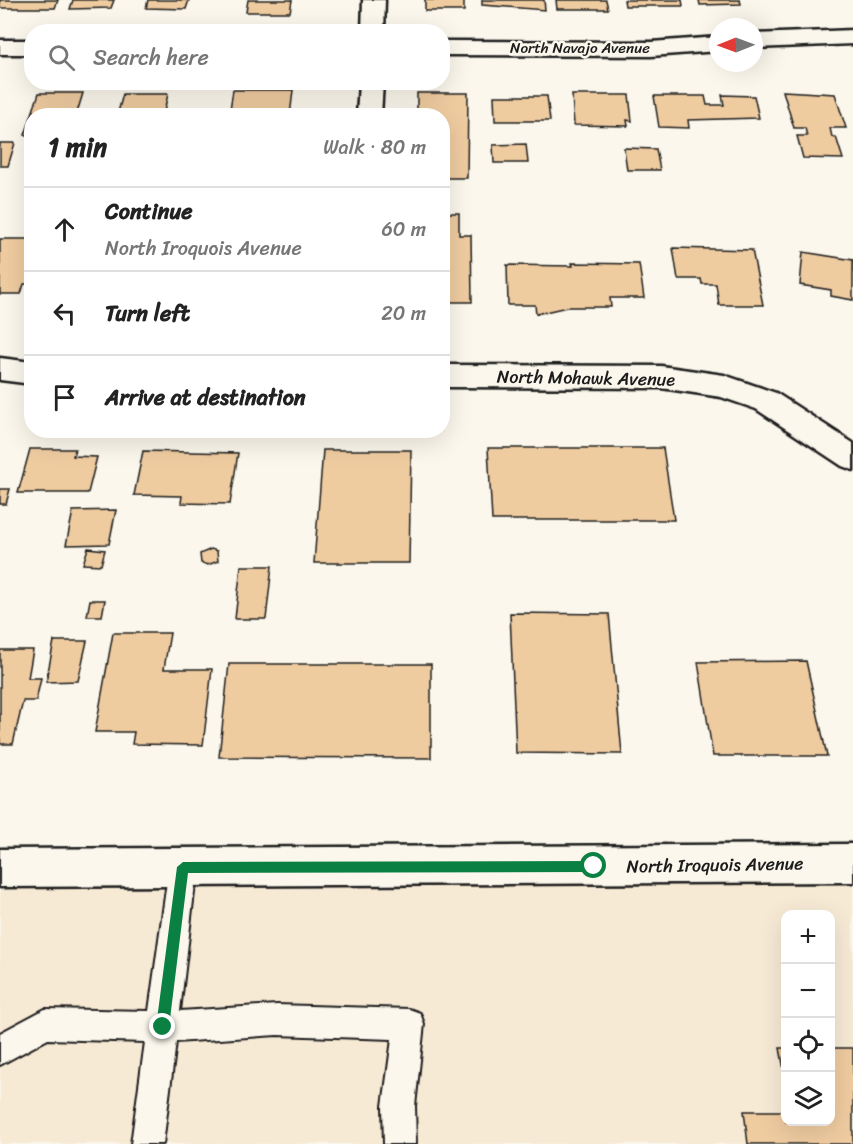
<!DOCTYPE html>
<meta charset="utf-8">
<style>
body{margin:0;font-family:Sriracha,sans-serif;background:#f6f6f6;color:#222}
.controls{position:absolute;right:18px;bottom:18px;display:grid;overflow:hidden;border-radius:12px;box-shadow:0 6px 24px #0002}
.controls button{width:54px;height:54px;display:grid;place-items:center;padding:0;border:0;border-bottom:2px solid #e0e0e0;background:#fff;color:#222;font:30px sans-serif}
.compass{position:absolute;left:709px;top:18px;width:54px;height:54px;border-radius:50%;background:#fff;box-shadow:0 6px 24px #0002;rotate:269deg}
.stop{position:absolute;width:18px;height:18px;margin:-14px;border:4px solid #0b8043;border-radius:50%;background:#fff}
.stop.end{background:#0b8043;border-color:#fff;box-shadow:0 2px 6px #0008}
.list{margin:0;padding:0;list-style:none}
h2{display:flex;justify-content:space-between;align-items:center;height:78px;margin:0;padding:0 24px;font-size:26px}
h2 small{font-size:20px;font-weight:400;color:#767676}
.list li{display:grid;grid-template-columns:39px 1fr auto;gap:18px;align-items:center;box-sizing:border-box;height:84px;padding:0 24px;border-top:2px solid #e0e0e0}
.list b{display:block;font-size:22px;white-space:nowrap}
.list p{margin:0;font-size:20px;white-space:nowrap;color:#767676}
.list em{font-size:20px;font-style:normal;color:#767676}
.icon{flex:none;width:33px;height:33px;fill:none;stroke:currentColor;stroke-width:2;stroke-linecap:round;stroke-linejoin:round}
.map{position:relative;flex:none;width:853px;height:1144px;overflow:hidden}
.search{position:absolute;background:#fff;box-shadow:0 6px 24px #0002;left:24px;top:24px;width:426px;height:66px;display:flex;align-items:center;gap:15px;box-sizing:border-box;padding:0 21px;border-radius:24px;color:#767676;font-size:22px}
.panel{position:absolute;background:#fff;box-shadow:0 6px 24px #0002;left:24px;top:108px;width:426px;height:330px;border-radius:24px}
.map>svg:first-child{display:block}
.built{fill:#f7ead5;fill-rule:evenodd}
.building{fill:#efcba0;stroke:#1c1c1c;stroke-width:1.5}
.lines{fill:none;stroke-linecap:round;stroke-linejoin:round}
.lane-casing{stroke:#1c1c1c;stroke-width:4}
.street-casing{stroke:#1c1c1c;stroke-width:5}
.lane{fill:#fbf7ec;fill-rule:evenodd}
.street{fill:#fbf7ec;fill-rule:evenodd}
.route{fill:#0b8043}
.labels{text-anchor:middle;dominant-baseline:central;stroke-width:5;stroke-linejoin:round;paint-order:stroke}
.far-street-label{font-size:15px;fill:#1c1c1c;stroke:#fbf7ec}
.street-label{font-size:18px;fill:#1c1c1c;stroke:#fbf7ec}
</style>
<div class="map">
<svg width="853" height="1144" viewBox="0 0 853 1144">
<rect width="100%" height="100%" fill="#fbf7ec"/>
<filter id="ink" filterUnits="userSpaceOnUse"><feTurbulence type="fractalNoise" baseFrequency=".0167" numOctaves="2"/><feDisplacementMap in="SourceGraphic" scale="12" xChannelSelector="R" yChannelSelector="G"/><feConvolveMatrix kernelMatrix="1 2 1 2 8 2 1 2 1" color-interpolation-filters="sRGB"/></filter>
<g filter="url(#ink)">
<path class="built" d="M 853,863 L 853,1144 L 0,1144 L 0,868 ZM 786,914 L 830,914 L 830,1122 L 786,1122 Z"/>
<path class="building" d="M 0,0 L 58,0 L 55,8 L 0,8 Z
M 73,0 L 114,0 L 111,8 L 70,9 Z
M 148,0 L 189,0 L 186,9 L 146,8 Z
M 248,0 L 292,0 L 290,12 L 246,12 Z
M 425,0 L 464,0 L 464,11 L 425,11 Z
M 482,0 L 544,0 L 545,10 L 482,5 Z
M 556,0 L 606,0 L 608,9 L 557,9 Z
M 624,0 L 682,0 L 683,6 L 625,6 Z
M 699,0 L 740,0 L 741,4 L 700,5 Z
M 233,90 L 293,90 L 290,116 L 229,116 Z
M 783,91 L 835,94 L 846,128 L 830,128 L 832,137 L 836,137 L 843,159 L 803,158 L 797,136 L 807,136 L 805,128 L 794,128 Z
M 39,93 L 83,93 L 76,116 L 32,116 L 32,135 L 25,135 Z
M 417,93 L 468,93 L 467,178 L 442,178 L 442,116 L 417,116 Z
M 123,94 L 168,94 L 163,116 L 117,116 Z
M 572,95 L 629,95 L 632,121 L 627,120 L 628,126 L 574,125 Z
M 722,95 L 754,96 L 759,118 L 688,120 L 689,128 L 659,127 L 654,96 L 705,96 L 707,105 L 724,105 Z
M 494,96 L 547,96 L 550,121 L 495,121 Z
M 0,143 L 15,143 L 8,166 L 0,166 Z
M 526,144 L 528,163 L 494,163 L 493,145 Z
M 624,148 L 656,149 L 660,170 L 627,170 Z
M 442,213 L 459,213 L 459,235 L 471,235 L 472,302 L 442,302 Z
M 0,239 L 32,239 L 29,264 L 32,264 L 32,273 L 28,284 L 24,284 L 21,294 L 0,294 Z
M 673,248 L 752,250 L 763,305 L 719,305 L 716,284 L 702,284 L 701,279 L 678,279 Z
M 803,252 L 853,260 L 853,300 L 831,296 L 831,290 L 800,285 Z
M 572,263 L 639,264 L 644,298 L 610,298 L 611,307 L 567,307 L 536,314 L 535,305 L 508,305 L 507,265 L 573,266 Z
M 488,448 L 663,448 L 674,520 L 492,520 Z
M 30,449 L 75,449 L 73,456 L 97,457 L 88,493 L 18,493 Z
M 323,450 L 411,450 L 409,563 L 314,563 Z
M 143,451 L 238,453 L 230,504 L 181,503 L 182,496 L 134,495 Z
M 0,489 L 10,489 L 6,504 L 0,504 Z
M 116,510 L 109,544 L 66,545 L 73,511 Z
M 88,548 L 105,550 L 101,565 L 83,564 Z
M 211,549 L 217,551 L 218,561 L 208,565 L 201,563 L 200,554 Z
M 241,566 L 272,566 L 266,619 L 235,619 Z
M 90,600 L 105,600 L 102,616 L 87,616 Z
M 510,613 L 609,614 L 622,754 L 516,753 Z
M 113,633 L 170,633 L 164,669 L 212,669 L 203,745 L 132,744 L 134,732 L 95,732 Z
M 54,641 L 87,641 L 78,681 L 46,682 Z
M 0,650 L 33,650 L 28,678 L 41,678 L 36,701 L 23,701 L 13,744 L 0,744 Z
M 806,661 L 827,756 L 713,756 L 698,662 Z
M 229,664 L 431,664 L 431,758 L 219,757 Z
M 780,1048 L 786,1048 L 786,1081 Z
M 830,1048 L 853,1048 L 853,1144 L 748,1144 L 744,1111 L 786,1111 L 786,1122 L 830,1122 Z"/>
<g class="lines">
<g class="lane-casing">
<path id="lane" d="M 183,853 L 193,857 L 197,867 L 180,1011 L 277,1005 L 409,1009 L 420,1013 L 424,1024 L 415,1106 L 416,1144 L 384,1144 L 383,1106 L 392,1039 L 277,1035 L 176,1042 L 163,1144 L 131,1144 L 145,1042 L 48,1039 L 0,1065 L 0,1033 L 45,1009 L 149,1011 L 169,867 L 173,857 Z"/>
</g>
<g class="street-casing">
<path id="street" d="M 363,0 L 385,0 L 384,32 L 362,32 Z
M 853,30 L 853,44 L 754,48 L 754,34 Z
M 718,37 L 718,51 L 651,56 L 442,55 L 442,41 L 651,42 Z
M 0,40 L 32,40 L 32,54 L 0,54 Z
M 359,82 L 383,82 L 381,116 L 357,116 Z
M 0,358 L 32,362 L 32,384 L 0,380 Z
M 442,365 L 661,366 L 724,375 L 776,393 L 853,443 L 853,470 L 842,466 L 756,409 L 721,397 L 661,388 L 442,387 Z
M 853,844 L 853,882 L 0,887 L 0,849 Z"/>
</g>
<use href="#lane" class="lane"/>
<use href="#street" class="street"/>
</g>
</g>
<path class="route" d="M 594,861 L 600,866 L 594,872 L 188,873 L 169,1027 L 163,1033 L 156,1027 L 177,867 L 183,862 Z"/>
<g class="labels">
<g class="far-street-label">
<text x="580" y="48">North Navajo Avenue</text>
</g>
<g class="street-label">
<text transform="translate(586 378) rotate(1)">North Mohawk Avenue</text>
<text transform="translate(715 865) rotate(-1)">North Iroquois Avenue</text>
</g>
</g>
</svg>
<div class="controls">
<button>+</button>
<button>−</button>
<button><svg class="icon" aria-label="locate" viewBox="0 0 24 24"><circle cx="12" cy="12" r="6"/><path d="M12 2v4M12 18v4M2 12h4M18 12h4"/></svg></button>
<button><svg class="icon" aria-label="layers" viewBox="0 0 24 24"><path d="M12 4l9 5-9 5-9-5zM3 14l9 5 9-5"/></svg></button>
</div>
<svg class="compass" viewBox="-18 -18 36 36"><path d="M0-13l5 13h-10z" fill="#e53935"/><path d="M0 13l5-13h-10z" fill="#767676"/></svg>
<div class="stop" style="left:594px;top:866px"></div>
<div class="stop end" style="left:163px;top:1027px"></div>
<div class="search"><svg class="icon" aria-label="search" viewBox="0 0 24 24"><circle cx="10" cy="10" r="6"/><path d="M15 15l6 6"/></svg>Search here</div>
<section class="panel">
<h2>1 min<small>Walk · 80 m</small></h2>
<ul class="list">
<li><svg class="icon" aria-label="ahead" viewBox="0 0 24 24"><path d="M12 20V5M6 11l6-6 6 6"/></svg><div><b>Continue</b><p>North Iroquois Avenue</p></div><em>60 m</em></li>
<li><svg class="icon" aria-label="left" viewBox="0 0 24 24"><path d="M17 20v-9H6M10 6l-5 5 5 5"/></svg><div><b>Turn left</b></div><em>20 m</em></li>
<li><svg class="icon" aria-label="arrive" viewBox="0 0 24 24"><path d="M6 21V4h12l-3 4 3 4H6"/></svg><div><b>Arrive at destination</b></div></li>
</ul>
</section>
</div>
